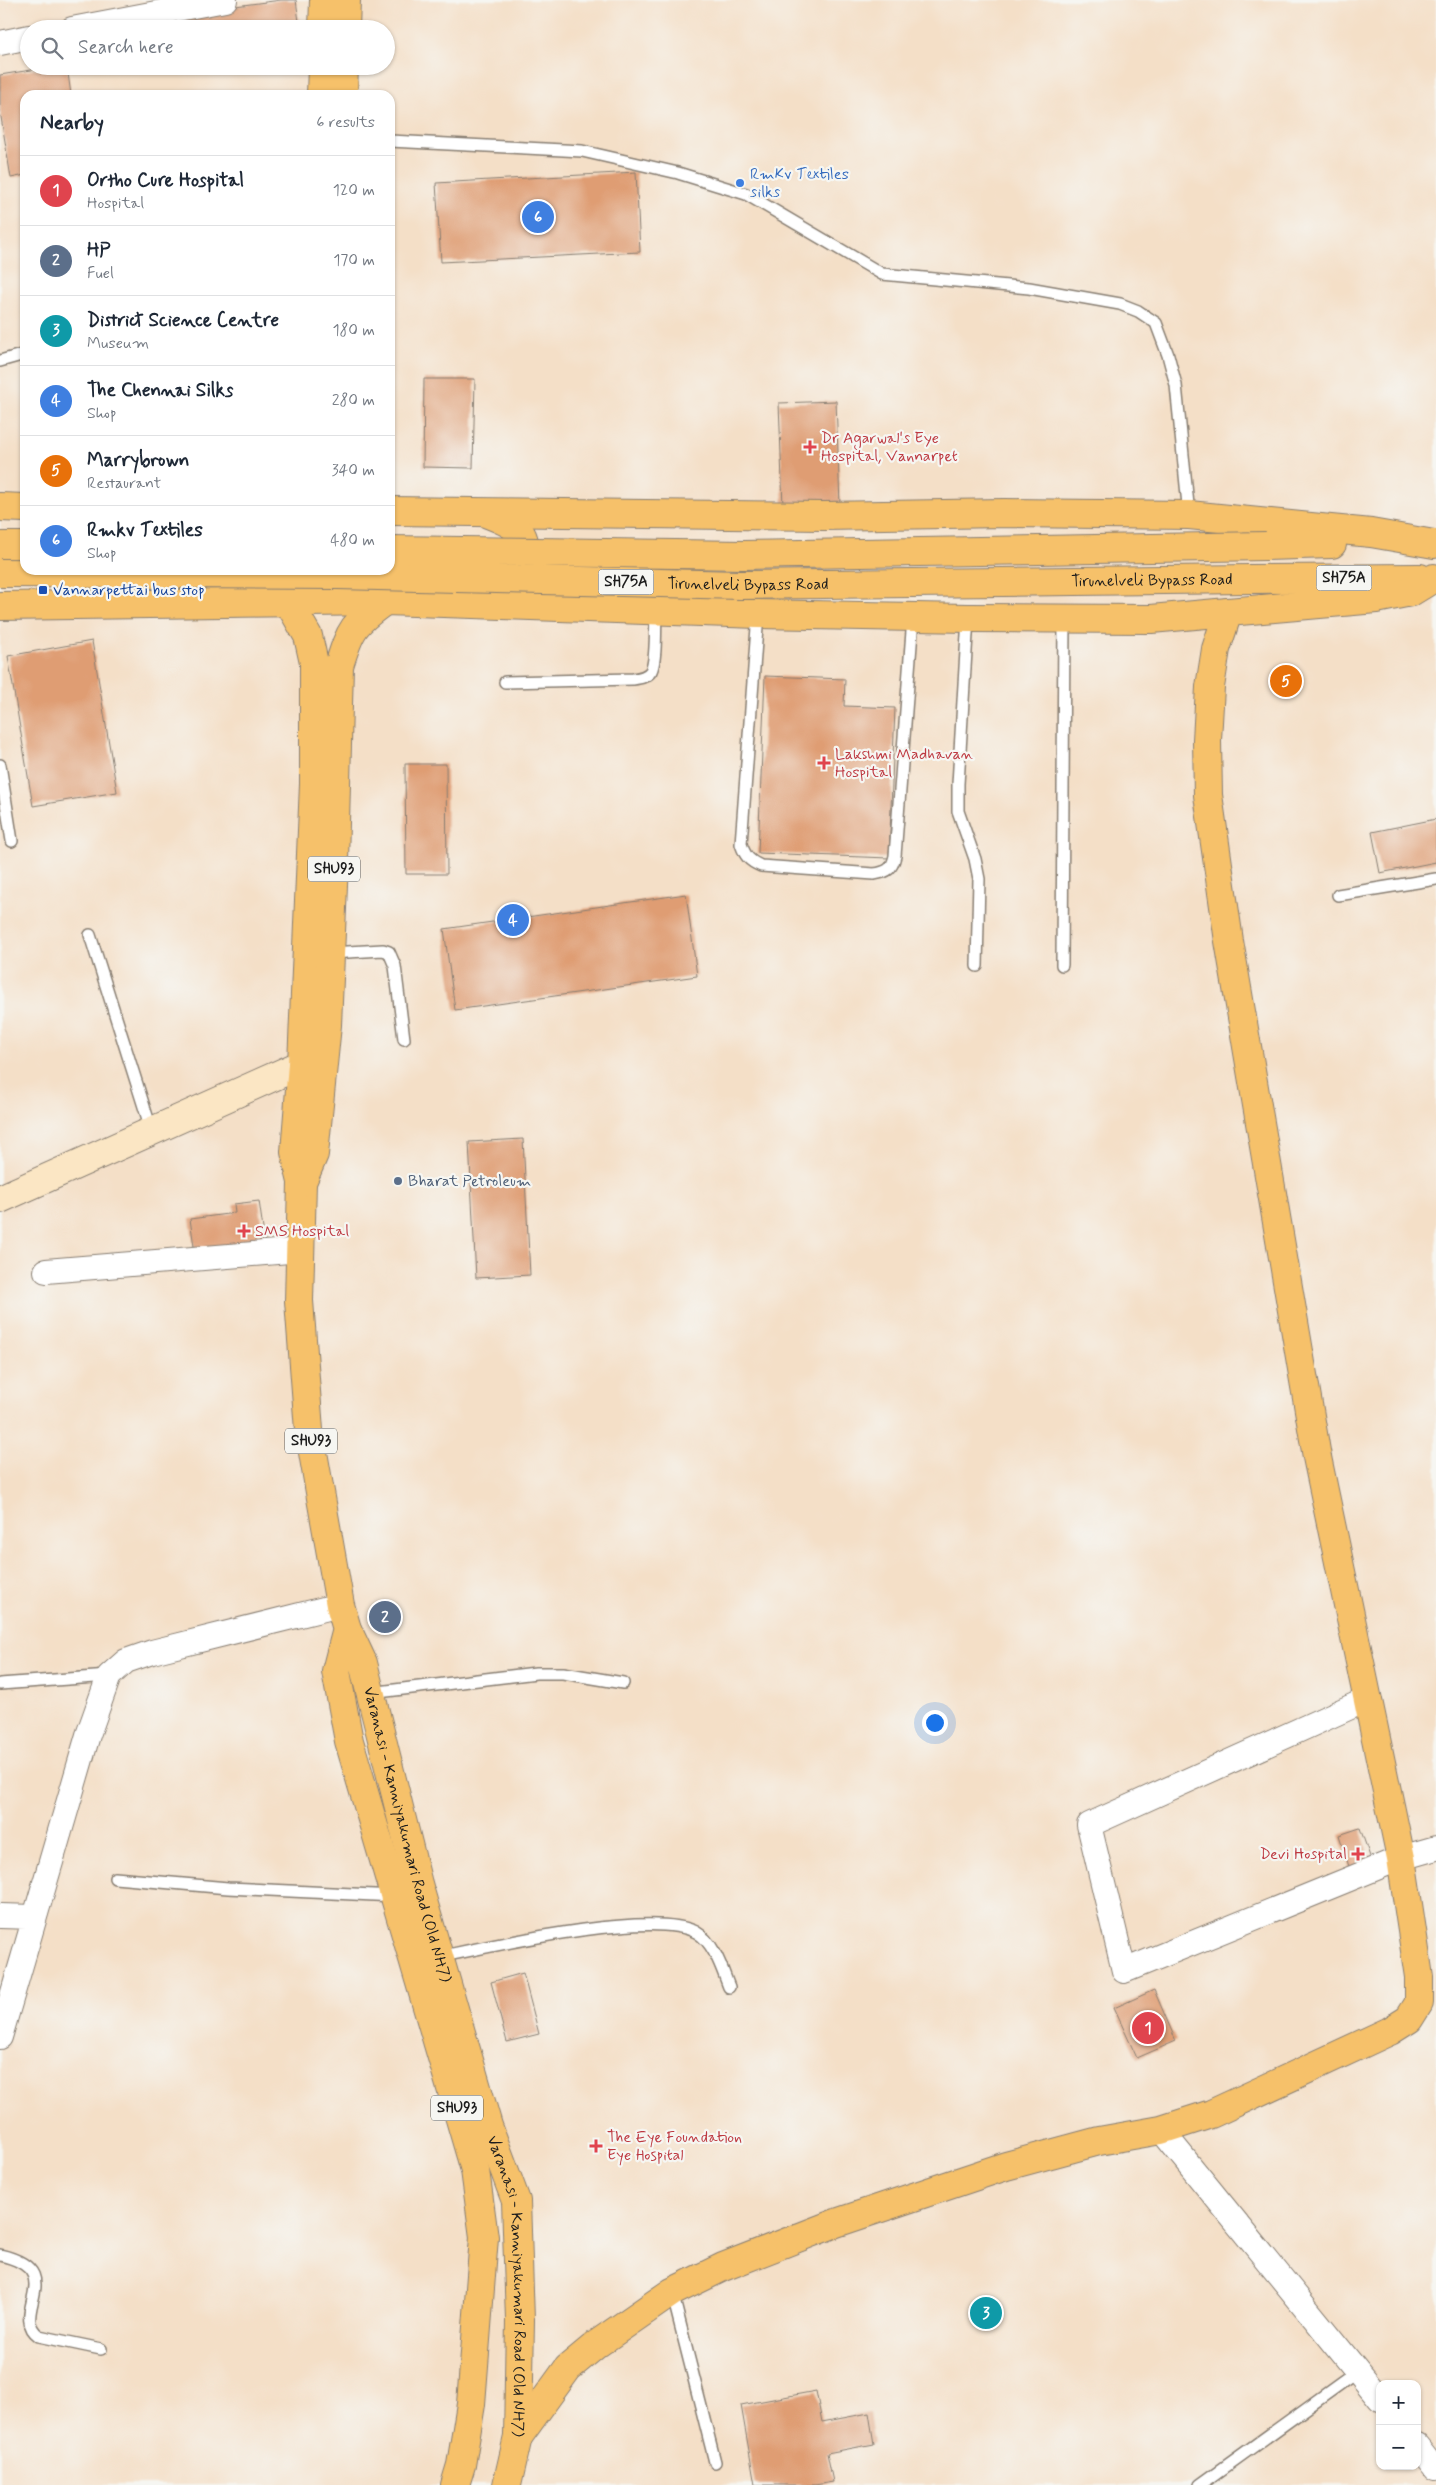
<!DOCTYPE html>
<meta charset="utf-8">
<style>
body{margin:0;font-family:Mynerve,sans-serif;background:#f6f6f7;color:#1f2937}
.controls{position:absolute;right:15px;bottom:15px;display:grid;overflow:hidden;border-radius:10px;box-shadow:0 1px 4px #0004}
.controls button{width:45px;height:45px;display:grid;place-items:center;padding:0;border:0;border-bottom:1px solid #e0e1e3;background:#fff;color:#1f2937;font:25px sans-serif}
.you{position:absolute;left:934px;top:1722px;width:18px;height:18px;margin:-12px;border:4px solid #fff;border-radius:50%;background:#1a73e8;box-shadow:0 0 0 8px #1a73e833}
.badge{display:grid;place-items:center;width:32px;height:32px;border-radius:50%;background:#1f6fb2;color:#fff;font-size:16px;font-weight:700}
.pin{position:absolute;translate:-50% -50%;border:2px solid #fff;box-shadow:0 1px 5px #0006}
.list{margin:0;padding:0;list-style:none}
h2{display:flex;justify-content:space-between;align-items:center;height:65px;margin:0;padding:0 20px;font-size:21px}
h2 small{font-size:16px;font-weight:400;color:#747a83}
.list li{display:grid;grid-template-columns:32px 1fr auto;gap:15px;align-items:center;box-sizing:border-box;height:70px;padding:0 20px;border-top:1px solid #e0e1e3}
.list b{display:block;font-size:19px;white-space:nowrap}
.list p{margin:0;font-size:16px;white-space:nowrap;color:#747a83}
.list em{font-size:16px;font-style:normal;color:#747a83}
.icon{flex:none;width:28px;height:28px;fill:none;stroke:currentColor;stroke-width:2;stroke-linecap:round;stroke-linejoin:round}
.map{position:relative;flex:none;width:1436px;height:2485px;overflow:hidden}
.search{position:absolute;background:#fff;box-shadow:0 1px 4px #0004;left:20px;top:20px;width:375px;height:55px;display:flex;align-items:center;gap:12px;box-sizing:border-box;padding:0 18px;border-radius:28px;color:#747a83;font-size:19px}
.panel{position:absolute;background:#fff;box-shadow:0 1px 4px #0004;left:20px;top:90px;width:375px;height:485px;border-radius:15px}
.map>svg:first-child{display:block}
.building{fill:#df9d73}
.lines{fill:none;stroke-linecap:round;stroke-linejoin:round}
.lane-casing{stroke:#887e72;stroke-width:14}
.street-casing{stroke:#887e72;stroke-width:26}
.secondary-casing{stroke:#887e72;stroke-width:30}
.primary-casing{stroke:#887e72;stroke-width:30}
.lane{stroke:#fff;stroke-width:11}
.street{stroke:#fff;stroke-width:24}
.secondary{stroke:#fbe6c4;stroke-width:28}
.primary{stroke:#f6c16b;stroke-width:28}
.primary-bridge-casing{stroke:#887e72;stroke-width:30;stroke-linecap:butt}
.primary-bridge{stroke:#f6c16b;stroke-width:28}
.shop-dot{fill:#3f7fe0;stroke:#f6f6f2;stroke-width:2}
.health-dot{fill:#e0444e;stroke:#f6f6f2;stroke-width:2}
.transit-dot{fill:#1a4fb4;stroke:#f6f6f2;stroke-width:2}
.service-dot{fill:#5c6f8a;stroke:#f6f6f2;stroke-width:2}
.labels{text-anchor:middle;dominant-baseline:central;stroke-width:4.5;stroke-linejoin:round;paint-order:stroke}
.shield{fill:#f6f6f2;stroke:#5d5d5c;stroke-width:1}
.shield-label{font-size:15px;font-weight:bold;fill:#1c1c1c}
.shop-label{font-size:16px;fill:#366cbe;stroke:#f6f6f2;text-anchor:start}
.health-label{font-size:16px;fill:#be3a42;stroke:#f6f6f2;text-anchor:start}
.street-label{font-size:16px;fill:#1c1c1c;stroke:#f6f6f2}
.transit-label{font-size:16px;fill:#164399;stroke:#f6f6f2;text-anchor:start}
.service-label{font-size:16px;fill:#4e5e75;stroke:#f6f6f2;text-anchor:start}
</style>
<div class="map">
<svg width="1436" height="2485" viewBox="0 0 1436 2485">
<rect width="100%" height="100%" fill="#f6f6f2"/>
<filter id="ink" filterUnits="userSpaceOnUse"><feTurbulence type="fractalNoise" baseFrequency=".02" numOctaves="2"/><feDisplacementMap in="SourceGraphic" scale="10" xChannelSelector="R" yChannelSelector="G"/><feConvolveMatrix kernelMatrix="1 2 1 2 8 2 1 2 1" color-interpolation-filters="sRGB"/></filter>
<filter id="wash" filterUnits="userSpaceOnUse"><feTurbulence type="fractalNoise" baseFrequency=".0096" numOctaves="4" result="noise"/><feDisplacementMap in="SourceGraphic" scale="20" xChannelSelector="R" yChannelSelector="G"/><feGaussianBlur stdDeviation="1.12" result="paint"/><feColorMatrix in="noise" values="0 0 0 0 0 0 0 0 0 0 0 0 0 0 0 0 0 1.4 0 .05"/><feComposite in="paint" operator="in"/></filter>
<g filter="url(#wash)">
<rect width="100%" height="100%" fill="#f4dfc7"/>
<g id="blocks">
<path class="building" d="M 281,0 L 296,0 L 300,29 L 172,29 L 169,19 L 190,12 Z
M 56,66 L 67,66 L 71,95 L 25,95 L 25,175 L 11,178 L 0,111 L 0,75 Z
M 636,172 L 640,252 L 441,262 L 436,183 Z
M 424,379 L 475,379 L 473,468 L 423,467 Z
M 836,401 L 840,505 L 783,507 L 779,403 Z
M 92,641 L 117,792 L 33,806 L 8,656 Z
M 765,676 L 845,679 L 844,706 L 895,708 L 889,858 L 758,853 Z
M 405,764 L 446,764 L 447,874 L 406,874 Z
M 1436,819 L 1436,862 L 1380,873 L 1372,832 Z
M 686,894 L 697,976 L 455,1010 L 444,929 Z
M 523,1139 L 530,1275 L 476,1278 L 469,1142 Z
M 259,1201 L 265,1243 L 195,1253 L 190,1219 L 235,1213 L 234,1204 Z
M 1360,1828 L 1374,1868 L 1352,1876 L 1339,1835 Z
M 523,1973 L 539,2034 L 507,2042 L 491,1982 Z
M 1154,1990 L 1176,2041 L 1137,2058 L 1114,2008 Z
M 816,2391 L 822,2422 L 869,2413 L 874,2444 L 827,2453 L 833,2482 L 815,2485 L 755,2485 L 741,2405 Z"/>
</g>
</g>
<g filter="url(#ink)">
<use href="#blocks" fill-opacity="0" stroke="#887e72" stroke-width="1"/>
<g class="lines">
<g class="lane-casing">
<path id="lane" d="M 390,141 L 582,151 L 678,173 L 746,194 L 882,274 L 1029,288 L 1120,304 L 1138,311 L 1156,323 L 1168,355 L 1176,385 L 1189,515
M 0,361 L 25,354
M 758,614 L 741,844 C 745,856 749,861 761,866 L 874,874 C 888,872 892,869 895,856 L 913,618
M 968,618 L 958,784 L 958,811 L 975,859 L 979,879 L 977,966
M 505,682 L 633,679 C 640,678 647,677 651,671 C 657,659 655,624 656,610
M 0,765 L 12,841
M 1338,895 L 1436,879
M 90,935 L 152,1132
M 330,953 L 383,950 L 389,952 L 395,966 L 404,1039
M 1062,965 L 1064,618
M 0,1684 L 109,1676
M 370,1693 L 536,1673 L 563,1673 L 623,1683
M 115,1878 L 228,1888 L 395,1896
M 439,1957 C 491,1946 651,1909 696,1932 C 714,1942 722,1969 729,1987
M 0,2255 C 70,2271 8,2314 39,2336 L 101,2349
M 672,2292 L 715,2462
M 1200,2485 L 1358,2371"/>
</g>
<g class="street-casing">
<path id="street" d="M 72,29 L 225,0
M 0,43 L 29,37
M 46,1271 L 301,1250
M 1368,1699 L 1089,1825 L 1124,1971 L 1401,1858 L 1436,1848
M 0,1916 L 35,1917
M 0,2037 L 88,1735 L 109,1676 L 126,1661 L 152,1652 L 340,1605
M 1161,2130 L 1380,2399
M 1417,2446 L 1436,2470"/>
</g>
<g class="secondary-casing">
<path id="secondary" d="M 0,1199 L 302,1064"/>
</g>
<g class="primary-casing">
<g id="primary">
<path d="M 323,29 L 324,0"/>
<path d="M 345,29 L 346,0"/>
<path d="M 321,95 L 322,66"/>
<path d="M 343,95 L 344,66"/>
<path d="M 0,507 L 25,508"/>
<path d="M 390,511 L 824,516 L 1004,513 L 1189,515 L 1371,533 L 1434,544"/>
<path d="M 488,514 C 527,529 526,534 525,574"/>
<path d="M 0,546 L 25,546"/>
<path d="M 1266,546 L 1332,544"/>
<path d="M 1251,579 L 1420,578"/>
<path id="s1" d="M 289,603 L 308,636 L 314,663 L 314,784 L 302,1064 L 295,1152 L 302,1182 L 299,1301 L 309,1430 L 340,1605 L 347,1629 L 363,1663 L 418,1884 L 488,2126 L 516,2201 L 520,2320 L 518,2437 L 507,2485"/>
<path d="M 0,606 L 385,601 L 758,614 L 968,618 L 1151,619 L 1228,612"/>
<path d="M 302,1182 L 314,1154 L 327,1025 L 334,862 L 339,666 C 350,629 354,623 385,601"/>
<path d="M 347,1629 L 336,1671 L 349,1741 L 475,2170 L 484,2237 L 471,2404 L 461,2465 L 455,2485"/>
<path d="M 518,2437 L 568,2368 L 597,2344 L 672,2292 L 723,2267 L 836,2223 L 1006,2166 L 1099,2141 L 1161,2130 L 1211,2114 L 1390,2031 L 1409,2019 L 1419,2003 L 1419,1977 L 1401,1858 L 1317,1457 L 1229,941 L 1208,795 L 1207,740 L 1210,687 L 1216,649 L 1228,612 L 1376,599 L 1411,592 L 1434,578"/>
</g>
</g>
<use href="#lane" class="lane"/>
<use href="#street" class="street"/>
<use href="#secondary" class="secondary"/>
<use href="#primary" class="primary"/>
<g class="primary-bridge-casing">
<g id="primary-bridge">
<path d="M 390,550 L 744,555 L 1266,546"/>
<path id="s2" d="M 0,573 L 338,575 L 740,585 L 1251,579"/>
</g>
</g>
<use href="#primary-bridge" class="primary-bridge"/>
</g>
</g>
<circle class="shop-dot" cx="740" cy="183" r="5"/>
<g class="health-dot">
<path d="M807.5 439.5h5v5h5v5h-5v5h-5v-5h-5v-5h5z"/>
<path d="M821.5 755.5h5v5h5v5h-5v5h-5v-5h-5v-5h5z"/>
<path d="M241.5 1223.5h5v5h5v5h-5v5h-5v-5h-5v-5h5z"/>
<path d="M1355.5 1846.5h5v5h5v5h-5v5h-5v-5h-5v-5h5z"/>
<path d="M593.5 2138.5h5v5h5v5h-5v5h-5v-5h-5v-5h5z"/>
</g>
<rect class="transit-dot" x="38" y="585" width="10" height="10" rx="2.5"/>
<circle class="service-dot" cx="398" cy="1181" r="5"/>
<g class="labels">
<g class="shield">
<rect x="1316.5" y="565.5" width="55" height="25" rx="4"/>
<rect x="598.5" y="569.5" width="55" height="25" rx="4"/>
<rect x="308" y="856.5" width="52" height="25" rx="4"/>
<rect x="285" y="1428.5" width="52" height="25" rx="4"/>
<rect x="431" y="2095.5" width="52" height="25" rx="4"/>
</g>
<g class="shield-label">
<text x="1344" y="578">SH75A</text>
<text x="626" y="582">SH75A</text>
<text x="334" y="869">SHU93</text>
<text x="311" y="1441">SHU93</text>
<text x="457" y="2108">SHU93</text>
</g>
<g class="shop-label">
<text x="750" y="174">RmKv Textiles<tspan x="750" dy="18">silks</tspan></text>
</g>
<g class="health-label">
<text x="821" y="438">Dr Agarwal's Eye<tspan x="821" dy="18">Hospital, Vannarpet</tspan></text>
<text x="835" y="754">Lakshmi Madhavan<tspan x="835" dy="18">Hospital</tspan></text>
<text x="255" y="1231">SMS Hospital</text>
<text x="1347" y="1854" text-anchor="end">Devi Hospital</text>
<text x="607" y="2137">The Eye Foundation<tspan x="607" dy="18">Eye Hospital</tspan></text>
</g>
<g class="street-label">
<text stroke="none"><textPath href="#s2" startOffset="1152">Tirunelveli Bypass Road</textPath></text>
<text stroke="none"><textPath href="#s2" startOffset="748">Tirunelveli Bypass Road</textPath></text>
<text stroke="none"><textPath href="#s1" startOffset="1252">Varanasi - Kanniyakumari Road (Old NH7)</textPath></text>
<text stroke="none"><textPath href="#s1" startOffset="1718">Varanasi - Kanniyakumari Road (Old NH7)</textPath></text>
</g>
<g class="transit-label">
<text x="53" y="590">Vannarpettai bus stop</text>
</g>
<g class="service-label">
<text x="408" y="1181">Bharat Petroleum</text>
</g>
</g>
</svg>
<div class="controls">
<button>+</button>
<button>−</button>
</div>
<div class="you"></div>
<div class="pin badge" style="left:1148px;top:2028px;background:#e0444e">1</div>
<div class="pin badge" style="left:385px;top:1617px;background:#5c6f8a">2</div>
<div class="pin badge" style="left:986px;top:2313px;background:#0f9aa8">3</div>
<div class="pin badge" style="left:513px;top:920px;background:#3f7fe0">4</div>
<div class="pin badge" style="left:1286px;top:681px;background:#e8710a">5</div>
<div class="pin badge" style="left:538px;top:217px;background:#3f7fe0">6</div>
<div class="search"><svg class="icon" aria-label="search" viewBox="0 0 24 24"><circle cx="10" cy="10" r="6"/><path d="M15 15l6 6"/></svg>Search here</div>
<section class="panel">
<h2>Nearby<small>6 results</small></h2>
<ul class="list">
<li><span class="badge" style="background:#e0444e">1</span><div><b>Ortho Cure Hospital</b><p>Hospital</p></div><em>120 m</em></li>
<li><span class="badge" style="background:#5c6f8a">2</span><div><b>HP</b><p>Fuel</p></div><em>170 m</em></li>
<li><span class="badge" style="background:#0f9aa8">3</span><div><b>District Science Centre</b><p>Museum</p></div><em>180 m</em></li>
<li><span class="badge" style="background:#3f7fe0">4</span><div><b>The Chennai Silks</b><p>Shop</p></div><em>280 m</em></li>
<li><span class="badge" style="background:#e8710a">5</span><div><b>Marrybrown</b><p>Restaurant</p></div><em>340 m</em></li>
<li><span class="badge" style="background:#3f7fe0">6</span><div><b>Rmkv Textiles</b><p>Shop</p></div><em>480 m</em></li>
</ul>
</section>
</div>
